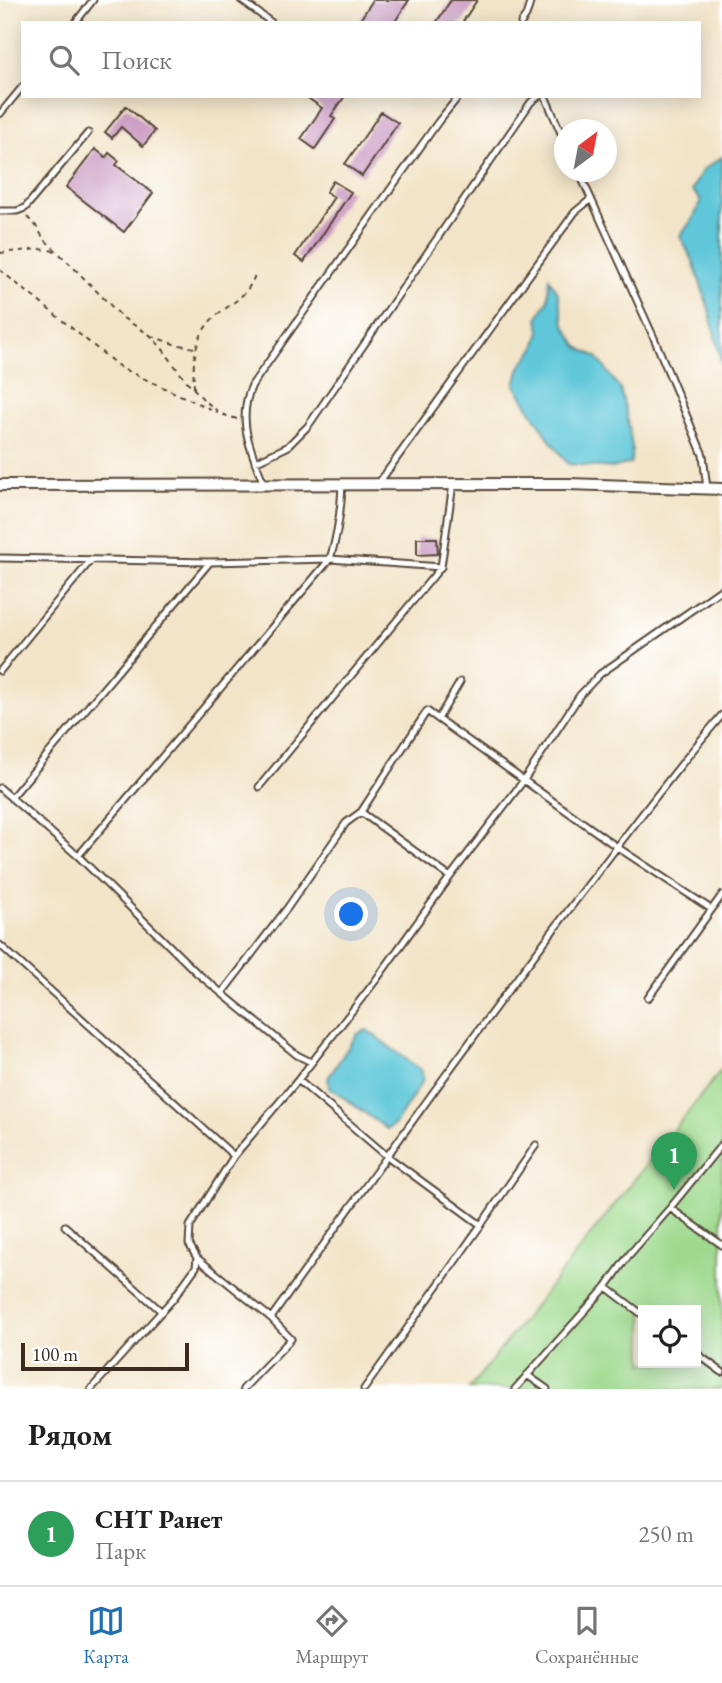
<!DOCTYPE html>
<html lang="ru">
<meta charset="utf-8">
<style>
body{margin:0;font-family:"EB Garamond",serif;background:#f6f6f6;color:#202124}
.controls{position:absolute;right:21px;bottom:21px;display:grid;overflow:hidden;border-radius:0px;box-shadow:0 4px 18px #0003}
.controls button{width:63px;height:63px;display:grid;place-items:center;padding:0;border:0;border-bottom:2px solid #e0e0e0;background:#fff;color:#202124;font:35px sans-serif}
.compass{position:absolute;left:554px;top:119px;width:63px;height:63px;border-radius:50%;background:#fff;box-shadow:0 4px 18px #0003;rotate:32deg}
.scale{position:absolute;left:21px;bottom:18px;width:168px;box-sizing:border-box;padding-left:7px;border:4px solid #3b2a1e;border-top:0;font-size:19px;line-height:24px;white-space:nowrap;color:#3b2a1e;-webkit-text-stroke:5px #fff;paint-order:stroke}
.you{position:absolute;left:352px;top:915px;width:24px;height:24px;margin:-18px;border:5px solid #fff;border-radius:50%;background:#1a73e8;box-shadow:0 0 0 10px #1a73e833}
.badge{display:grid;place-items:center;width:46px;height:46px;border-radius:50%;background:#1f6fb2;color:#fff;font-size:23px;font-weight:700}
.pin{position:absolute;translate:-50% -58px;filter:drop-shadow(0 2px 4px #0008)}
.pin::after{content:'';position:absolute;top:37px;width:24px;height:21px;background:inherit;clip-path:polygon(0 0,100% 0,50% 100%)}
.list{margin:0;padding:0;list-style:none}
h2{display:flex;justify-content:space-between;align-items:center;height:91px;margin:0;padding:0 28px;font-size:30px}
h2 small{font-size:23px;font-weight:400;color:#757577}
.list li{display:grid;grid-template-columns:46px 1fr auto;gap:21px;align-items:center;box-sizing:border-box;height:105px;padding:0 28px;border-top:2px solid #e0e0e0}
.list b{display:block;font-size:26px;white-space:nowrap}
.list p{margin:0;font-size:23px;white-space:nowrap;color:#757577}
.list em{font-size:23px;font-style:normal;color:#757577}
.icon{flex:none;width:38px;height:38px;fill:none;stroke:currentColor;stroke-width:2;stroke-linecap:round;stroke-linejoin:round}
.map{position:relative;flex:none;width:722px;height:1389px;overflow:hidden}
.search{position:absolute;background:#fff;box-shadow:0 4px 18px #0003;left:21px;right:21px;top:21px;height:77px;display:flex;align-items:center;gap:18px;box-sizing:border-box;padding:0 24px;border-radius:0px;color:#757577;font-size:26px}
.sheet{height:196px;background:#fff}
nav{display:flex;justify-content:space-around;align-items:center;box-sizing:border-box;height:98px;border-top:2px solid #e0e0e0;background:#fff;font-size:19px;color:#757577}
nav a{display:grid;justify-items:center;gap:4px}
nav .on{color:#1f6fb2}
.map>svg:first-child{display:block}
.green{fill:#9ed98d;stroke:#6c8256;stroke-width:2;fill-rule:evenodd}
.water{fill:#5ec7d9;stroke:#4c787c;stroke-width:2}
.building{fill:#c895c0}
.lines{fill:none;stroke-linecap:round;stroke-linejoin:round}
.lane-casing{stroke:#564638;stroke-width:9}
.street-casing{stroke:#564638;stroke-width:14}
.path{stroke:#564638;stroke-width:2;stroke-dasharray:5 5;stroke-linecap:butt}
.lane{stroke:#fff;stroke-width:5}
.street{stroke:#fff;stroke-width:10}
</style>
<div class="map">
<svg width="722" height="1389" viewBox="0 0 722 1389">
<rect width="100%" height="100%" fill="#fff"/>
<filter id="ink" filterUnits="userSpaceOnUse"><feTurbulence type="fractalNoise" baseFrequency=".0143" numOctaves="2"/><feDisplacementMap in="SourceGraphic" scale="14" xChannelSelector="R" yChannelSelector="G"/><feConvolveMatrix kernelMatrix="1 2 1 2 8 2 1 2 1" color-interpolation-filters="sRGB"/></filter>
<filter id="wash" filterUnits="userSpaceOnUse"><feTurbulence type="fractalNoise" baseFrequency=".00686" numOctaves="4" result="noise"/><feDisplacementMap in="SourceGraphic" scale="28" xChannelSelector="R" yChannelSelector="G"/><feGaussianBlur stdDeviation="1.57" result="paint"/><feColorMatrix in="noise" values="0 0 0 0 0 0 0 0 0 0 0 0 0 0 0 0 0 1.4 0 .05"/><feComposite in="paint" operator="in"/></filter>
<g filter="url(#wash)">
<rect width="100%" height="100%" fill="#f2e4c8"/>
<path class="green" d="M 722,1069 L 722,1389 L 469,1389 ZM 643,1310 L 696,1310 L 696,1363 L 643,1363 Z"/>
<path class="water" d="M 722,157 L 722,366 L 709,309 L 693,261 L 680,236 L 694,217 L 701,200 L 692,190 L 702,171 Z
M 549,278 L 558,293 L 564,324 L 578,347 L 597,357 L 620,389 L 626,411 L 632,447 L 631,463 L 612,468 L 568,464 L 550,440 L 515,385 L 520,367 L 535,348 L 540,331 L 538,317 L 548,300 Z
M 367,1030 L 422,1071 L 423,1080 L 395,1124 L 387,1129 L 329,1087 L 328,1078 L 357,1034 Z"/>
<g id="blocks">
<path class="building" d="M 373,0 L 409,0 L 394,23 L 358,23 Z
M 451,0 L 477,0 L 462,23 L 436,23 Z
M 305,96 L 345,96 L 331,116 L 335,119 L 315,149 L 301,139 L 322,108 Z
M 126,106 L 155,131 L 143,146 L 121,127 L 112,138 L 105,132 Z
M 381,112 L 398,123 L 362,176 L 345,164 Z
M 95,149 L 106,157 L 109,153 L 119,161 L 116,165 L 153,193 L 124,232 L 66,187 Z
M 333,181 L 351,192 L 304,262 L 295,256 L 334,197 L 326,192 Z
M 417,538 L 437,538 L 438,554 L 417,555 Z"/>
</g>
</g>
<g filter="url(#ink)">
<use href="#blocks" fill-opacity="0" stroke="#564638" stroke-width="2"/>
<g class="lines">
<g class="lane-casing">
<path id="lane" d="M 241,0 L 272,23
M 75,23 L 93,0
M 521,23 L 526,16 L 530,3 L 529,0
M 545,96 L 564,140
M 0,114 L 23,86
M 579,172 L 654,338 L 703,455 L 707,489
M 0,211 L 17,211 L 25,208 L 88,133
M 255,462 L 287,447 L 308,426 L 531,102 L 539,96
M 264,484 C 251,451 236,420 252,385 L 438,122 L 459,96
M 378,484 L 575,212 L 591,199
M 0,558 L 210,562 L 330,559 L 441,567
M 0,671 L 91,560
M 438,719 L 460,682
M 259,787 L 441,567 L 453,484
M 0,788 L 78,856 L 196,972 L 297,1055 L 311,1062
M 11,798 L 210,562
M 361,812 L 450,877
M 78,856 L 330,559 C 338,534 341,510 342,485
M 0,945 L 234,1156
M 222,993 L 288,907 L 346,823 L 361,812 L 427,711 L 617,847 L 711,909
M 648,998 L 722,895
M 298,1080 L 387,1156 L 481,1225
M 670,1208 L 722,1245
M 65,1226 L 161,1311
M 197,1258 L 271,1318 L 291,1339 L 243,1389
M 606,1287 L 643,1315
M 271,1318 C 378,1169 484,1019 597,873 C 638,820 678,766 722,715
M 696,1353 L 722,1372
M 527,1375 L 547,1389
M 91,1389 L 173,1299 L 196,1267 L 197,1258 L 189,1244 L 190,1226 L 234,1156 L 298,1080 L 376,980 L 450,877 L 524,780 L 580,695 L 600,674 L 722,589
M 364,1389 L 481,1225 L 536,1145
M 515,1389 L 606,1287 L 629,1255 L 670,1208 L 722,1144"/>
</g>
<g class="street-casing">
<path id="street" d="M 0,485 L 568,484 L 722,489"/>
</g>
<path class="path" d="M 27,217 L 36,226 L 44,239 L 72,266 L 123,318 L 150,335 L 162,348 L 183,377 L 204,400 L 221,414 L 237,419
M 0,253 L 40,249 L 55,251
M 0,270 L 121,368 L 217,412
M 151,336 L 174,344 L 195,348
M 194,388 C 192,361 195,332 218,314 C 235,301 247,296 255,275"/>
<use href="#lane" class="lane"/>
<use href="#street" class="street"/>
</g>
</g>
</svg>
<div class="controls">
<button><svg class="icon" aria-label="locate" viewBox="0 0 24 24"><circle cx="12" cy="12" r="6"/><path d="M12 2v4M12 18v4M2 12h4M18 12h4"/></svg></button>
</div>
<svg class="compass" viewBox="-18 -18 36 36"><path d="M0-13l5 13h-10z" fill="#e53935"/><path d="M0 13l5-13h-10z" fill="#757577"/></svg>
<div class="scale">100 m</div>
<div class="you"></div>
<div class="pin badge" style="left:674px;top:1190px;background:#2e9e5b">1</div>
<div class="search"><svg class="icon" aria-label="search" viewBox="0 0 24 24"><circle cx="10" cy="10" r="6"/><path d="M15 15l6 6"/></svg>Поиск</div>
</div>
<section class="sheet">
<h2>Рядом<small></small></h2>
<ul class="list">
<li><span class="badge" style="background:#2e9e5b">1</span><div><b>СНТ Ранет</b><p>Парк</p></div><em>250 m</em></li>
</ul>
</section>
<nav>
<a class="on"><svg class="icon" aria-label="map" viewBox="0 0 24 24"><path d="M3 6l6-2 6 2 6-2v14l-6 2-6-2-6 2zM9 4v14M15 6v14"/></svg>Карта</a>
<a><svg class="icon" aria-label="directions" viewBox="0 0 24 24"><path d="M12 3l9 9-9 9-9-9zM9 14v-3h6M13 9l2 2-2 2"/></svg>Маршрут</a>
<a><svg class="icon" aria-label="saved" viewBox="0 0 24 24"><path d="M7 4h10v16l-5-4-5 4z"/></svg>Сохранённые</a>
</nav>
